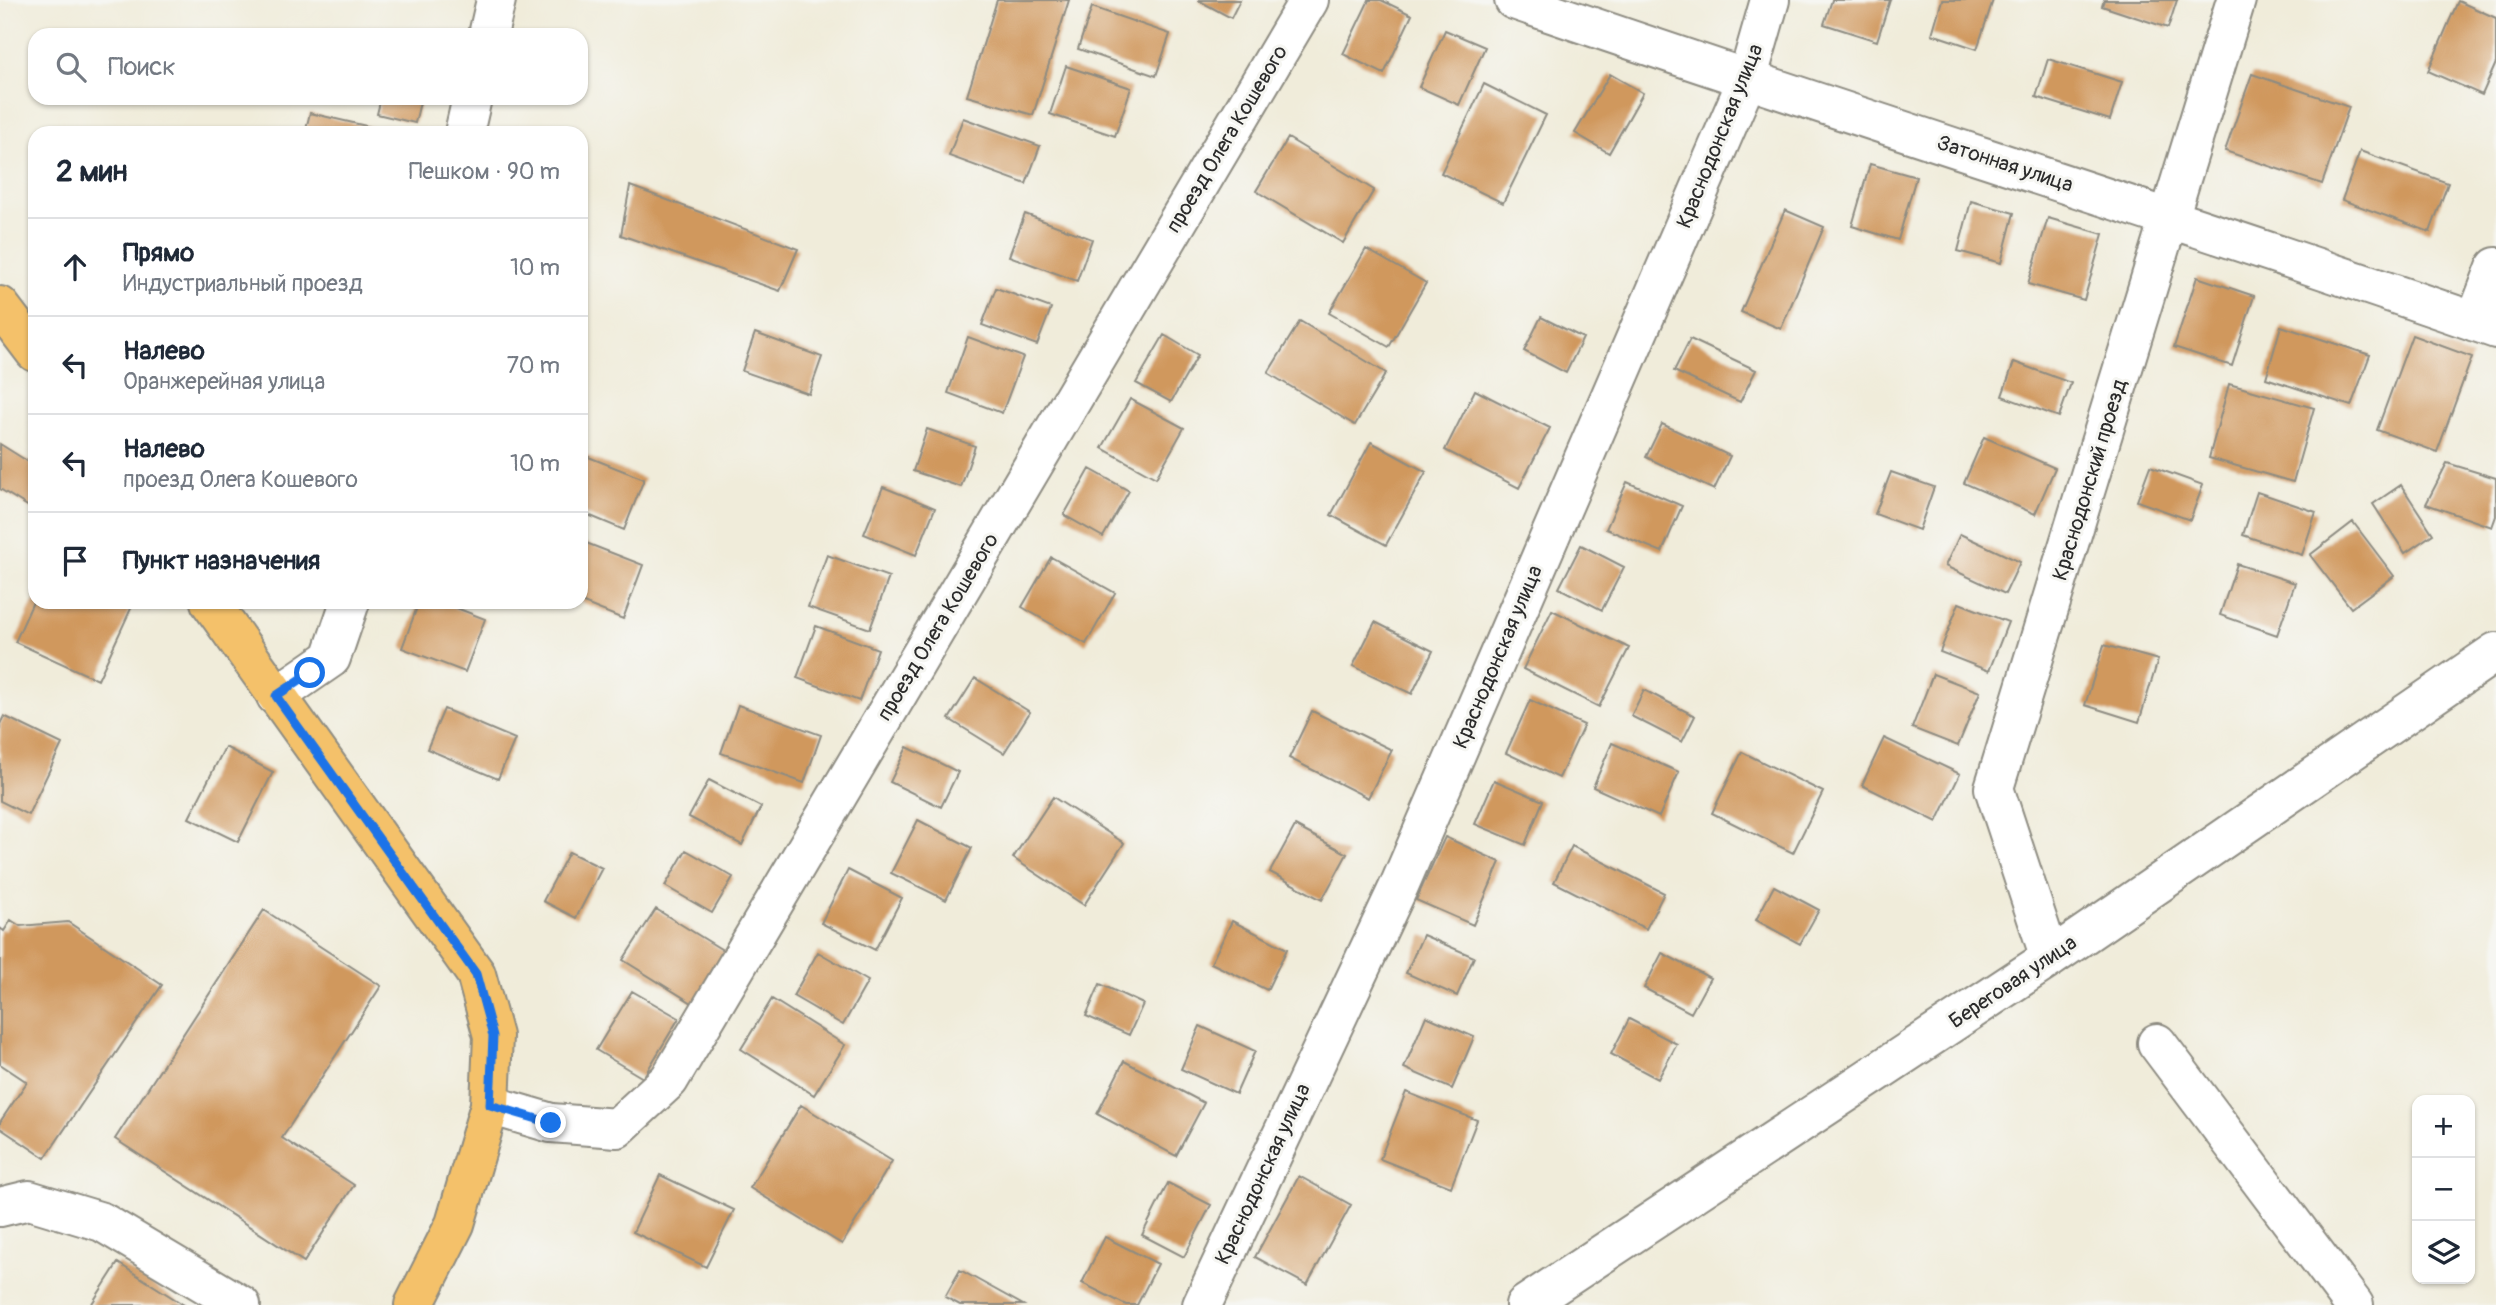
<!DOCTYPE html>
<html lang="ru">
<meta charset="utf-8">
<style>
body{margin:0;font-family:Pangolin,sans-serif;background:#f2f2f3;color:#1f2937}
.controls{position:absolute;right:21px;bottom:21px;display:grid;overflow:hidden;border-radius:14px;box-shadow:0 2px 5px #0004}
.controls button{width:63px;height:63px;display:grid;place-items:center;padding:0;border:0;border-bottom:2px solid #e0e1e3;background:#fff;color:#1f2937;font:35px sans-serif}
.stop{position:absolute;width:21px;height:21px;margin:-16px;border:5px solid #1a73e8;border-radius:50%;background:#fff}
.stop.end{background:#1a73e8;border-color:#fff;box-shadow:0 2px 7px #0008}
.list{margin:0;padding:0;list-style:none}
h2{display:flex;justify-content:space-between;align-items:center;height:91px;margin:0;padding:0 28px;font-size:30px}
h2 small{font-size:23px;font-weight:400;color:#747a83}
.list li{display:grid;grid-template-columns:46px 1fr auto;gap:21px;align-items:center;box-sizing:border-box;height:98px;padding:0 28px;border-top:2px solid #e0e1e3}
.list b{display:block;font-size:26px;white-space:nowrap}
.list p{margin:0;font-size:23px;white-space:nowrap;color:#747a83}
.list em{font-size:23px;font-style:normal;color:#747a83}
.icon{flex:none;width:38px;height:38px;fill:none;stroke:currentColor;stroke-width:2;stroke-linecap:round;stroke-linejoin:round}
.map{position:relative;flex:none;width:2496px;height:1305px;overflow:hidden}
.search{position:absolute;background:#fff;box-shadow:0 2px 5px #0004;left:28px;top:28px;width:560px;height:77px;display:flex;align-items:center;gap:18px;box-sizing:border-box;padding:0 24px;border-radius:21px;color:#747a83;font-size:26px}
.panel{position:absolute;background:#fff;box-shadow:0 2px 5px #0004;left:28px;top:126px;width:560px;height:483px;border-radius:21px}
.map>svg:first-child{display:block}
.building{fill:#d0985d}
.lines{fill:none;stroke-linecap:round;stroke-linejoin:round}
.minor-casing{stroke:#8e8c82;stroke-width:42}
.major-casing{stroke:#8e8c82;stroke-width:42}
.minor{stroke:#fff;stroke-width:38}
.major{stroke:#f4c16a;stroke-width:38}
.route{stroke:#1a73e8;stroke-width:9}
.labels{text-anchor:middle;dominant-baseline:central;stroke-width:6;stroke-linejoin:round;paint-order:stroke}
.street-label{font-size:21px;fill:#2b2b2b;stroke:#f6f6f2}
</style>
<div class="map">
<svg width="2496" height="1305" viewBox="0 0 2496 1305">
<rect width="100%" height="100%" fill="#f6f6f2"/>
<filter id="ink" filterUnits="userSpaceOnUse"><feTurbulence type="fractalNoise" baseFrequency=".0143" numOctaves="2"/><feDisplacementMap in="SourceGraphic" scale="14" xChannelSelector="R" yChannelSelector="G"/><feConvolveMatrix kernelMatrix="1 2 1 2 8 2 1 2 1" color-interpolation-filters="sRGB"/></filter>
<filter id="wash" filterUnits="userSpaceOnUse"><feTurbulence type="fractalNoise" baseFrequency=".00686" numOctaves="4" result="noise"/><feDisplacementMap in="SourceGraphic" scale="28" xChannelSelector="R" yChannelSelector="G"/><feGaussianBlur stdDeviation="1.57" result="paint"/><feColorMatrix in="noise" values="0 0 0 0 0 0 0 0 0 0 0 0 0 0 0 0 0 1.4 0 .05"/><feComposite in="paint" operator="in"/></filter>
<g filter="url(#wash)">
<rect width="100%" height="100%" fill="#f0ecda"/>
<g id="blocks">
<path class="building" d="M 997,0 L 1069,0 L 1033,115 L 967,96 Z
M 1198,0 L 1240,0 L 1231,18 Z
M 1369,0 L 1381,0 L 1412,15 L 1384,74 L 1343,54 Z
M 1832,0 L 1890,0 L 1877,41 L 1824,24 Z
M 1942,0 L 1993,0 L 1977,49 L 1932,34 Z
M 2104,0 L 2177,0 L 2168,28 L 2102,6 Z
M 2458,1 L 2496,18 L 2496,63 L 2482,95 L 2428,71 Z
M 1092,7 L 1170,34 L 1156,76 L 1078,49 Z
M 1445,30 L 1485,47 L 1459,105 L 1419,87 Z
M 2048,59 L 2122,82 L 2110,120 L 2036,97 Z
M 1066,66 L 1131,88 L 1115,136 L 1050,114 Z
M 1610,74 L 1643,93 L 1609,153 L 1575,133 Z
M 2252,74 L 2349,107 L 2322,184 L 2225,151 Z
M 1484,84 L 1546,115 L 1503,203 L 1441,173 Z
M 381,98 L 421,98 L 415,123 L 377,114 Z
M 310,113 L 375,128 L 374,133 L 305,133 Z
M 963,118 L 1040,146 L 1026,184 L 949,156 Z
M 1288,138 L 1374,190 L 1343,243 L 1256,191 Z
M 2360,151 L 2448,183 L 2430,232 L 2342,200 Z
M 1870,164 L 1916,177 L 1898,240 L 1852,226 Z
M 630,186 L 798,249 L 780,291 L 621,235 Z
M 1971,201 L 2014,213 L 2001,263 L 1958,251 Z
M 1785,210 L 1824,227 L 1781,329 L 1741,312 Z
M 1025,214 L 1092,239 L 1077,281 L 1009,256 Z
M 2048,218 L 2103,234 L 2084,300 L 2028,284 Z
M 1366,249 L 1426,283 L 1389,347 L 1329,313 Z
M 2197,277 L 2254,296 L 2232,366 L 2174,347 Z
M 996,288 L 1051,308 L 1037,345 L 982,325 Z
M 1541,317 L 1583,338 L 1566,373 L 1524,351 Z
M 1300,321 L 1386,373 L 1355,425 L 1268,373 Z
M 2281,326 L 2370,355 L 2351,406 L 2266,378 Z
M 755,333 L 822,357 L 809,394 L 742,371 Z
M 1164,335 L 1198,355 L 1171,402 L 1136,383 Z
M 2412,335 L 2472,357 L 2437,452 L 2377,430 Z
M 968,337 L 1023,357 L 1002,413 L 948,393 Z
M 1690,339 L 1756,370 L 1740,402 L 1674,371 Z
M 2014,362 L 2071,383 L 2059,417 L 2002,396 Z
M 2229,384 L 2314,408 L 2293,482 L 2209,458 Z
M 1475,390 L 1550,428 L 1519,488 L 1445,450 Z
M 1130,399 L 1184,428 L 1156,478 L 1102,448 Z
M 1662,424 L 1730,456 L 1714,490 L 1646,457 Z
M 927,429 L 975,446 L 961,487 L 913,471 Z
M 1984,437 L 2055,468 L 2035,514 L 1964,483 Z
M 1371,442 L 1426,472 L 1386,545 L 1331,515 Z
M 0,444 L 35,466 L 34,510 L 0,489 Z
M 581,454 L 644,479 L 624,530 L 581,512 Z
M 2447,463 L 2496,478 L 2496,516 L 2492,527 L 2426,504 Z
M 2150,466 L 2203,485 L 2190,520 L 2137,501 Z
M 1090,469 L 1129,491 L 1103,537 L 1064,515 Z
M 1891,472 L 1934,487 L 1919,530 L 1875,514 Z
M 1627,482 L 1682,506 L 1662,552 L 1606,529 Z
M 2401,485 L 2433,534 L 2405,553 L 2373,504 Z
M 883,487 L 935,508 L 916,555 L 864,534 Z
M 2257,492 L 2316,512 L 2302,555 L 2243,535 Z
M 2353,522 L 2394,576 L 2351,608 L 2310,555 Z
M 1960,534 L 2020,562 L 2005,594 L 1945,566 Z
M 581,541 L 643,565 L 623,619 L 581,602 Z
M 1581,545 L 1624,567 L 1602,610 L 1559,588 Z
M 827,555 L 889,577 L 870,629 L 808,607 Z
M 1051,557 L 1115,593 L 1086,644 L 1022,607 Z
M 2237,564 L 2295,583 L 2277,635 L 2220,615 Z
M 33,602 L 134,602 L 98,680 L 15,642 Z
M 419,602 L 441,602 L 485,619 L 465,672 L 402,648 Z
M 1959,603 L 2008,622 L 1989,671 L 1940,652 Z
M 1552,610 L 1629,648 L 1599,707 L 1523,669 Z
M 1375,622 L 1433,651 L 1412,694 L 1353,666 Z
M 816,626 L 878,649 L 859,701 L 797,678 Z
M 2104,645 L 2158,660 L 2139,722 L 2085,705 Z
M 1933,674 L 1980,692 L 1958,746 L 1912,728 Z
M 975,678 L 1030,712 L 1004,753 L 949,719 Z
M 1644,690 L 1695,716 L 1682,742 L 1631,716 Z
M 1530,700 L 1584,725 L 1559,778 L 1506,753 Z
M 738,705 L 821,735 L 804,783 L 721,753 Z
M 444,709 L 515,739 L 498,779 L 427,749 Z
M 1312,711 L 1392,750 L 1368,798 L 1289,758 Z
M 4,716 L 62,744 L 28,815 L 0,801 L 0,724 Z
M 1884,738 L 1960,774 L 1937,822 L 1862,785 Z
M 1612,743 L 1679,772 L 1659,817 L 1593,787 Z
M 225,747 L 273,772 L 238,842 L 189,818 Z
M 907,747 L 958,772 L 941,807 L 890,782 Z
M 1742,752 L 1823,792 L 1793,853 L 1712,813 Z
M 709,780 L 761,807 L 742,845 L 689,817 Z
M 1494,780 L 1543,801 L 1525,845 L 1475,824 Z
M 1053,797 L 1124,843 L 1084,905 L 1013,858 Z
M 918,820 L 972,848 L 946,900 L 891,873 Z
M 1295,826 L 1347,854 L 1322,900 L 1270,872 Z
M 1445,837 L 1500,862 L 1473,925 L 1416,900 Z
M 1572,846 L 1664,893 L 1646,929 L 1554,882 Z
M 686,850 L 733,877 L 712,913 L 665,886 Z
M 569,852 L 602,868 L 576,918 L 543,901 Z
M 848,870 L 902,898 L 875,950 L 821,923 Z
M 1774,886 L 1819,910 L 1800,944 L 1756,920 Z
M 656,909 L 729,954 L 697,1006 L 623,960 Z
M 264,910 L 381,986 L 282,1138 L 354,1185 L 304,1262 L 115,1139 Z
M 11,920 L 20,926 L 68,922 L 162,985 L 45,1158 L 0,1128 L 0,1122 L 27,1082 L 0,1064 L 0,928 L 4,931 Z
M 1232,921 L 1287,949 L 1267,990 L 1211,963 Z
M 1423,935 L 1474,957 L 1457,996 L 1406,973 Z
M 818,952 L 868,981 L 843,1025 L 793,996 Z
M 1662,953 L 1710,978 L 1691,1013 L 1644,988 Z
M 1100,984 L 1143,1004 L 1129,1035 L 1086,1016 Z
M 632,991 L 679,1018 L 643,1078 L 596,1050 Z
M 772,999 L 845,1045 L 814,1095 L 741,1049 Z
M 1426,1016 L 1474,1037 L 1452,1089 L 1404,1068 Z
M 1629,1019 L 1677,1044 L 1658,1079 L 1611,1054 Z
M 1200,1026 L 1255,1051 L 1236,1094 L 1181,1069 Z
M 1124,1061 L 1204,1103 L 1176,1156 L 1097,1114 Z
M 1406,1092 L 1477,1120 L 1451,1187 L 1380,1159 Z
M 801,1105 L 892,1161 L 842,1244 L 750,1188 Z
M 660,1175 L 734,1210 L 706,1267 L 633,1232 Z
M 1299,1176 L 1351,1205 L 1307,1285 L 1255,1257 Z
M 1168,1183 L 1211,1205 L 1184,1257 L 1142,1235 Z
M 1105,1237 L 1158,1264 L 1137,1305 L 1126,1305 L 1082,1283 Z
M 118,1263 L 184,1305 L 91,1305 Z
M 960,1270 L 1023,1305 L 960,1305 L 945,1297 Z"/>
</g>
</g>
<g filter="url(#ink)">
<use href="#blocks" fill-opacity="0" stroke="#8e8c82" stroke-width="2"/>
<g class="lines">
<g class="minor-casing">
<path id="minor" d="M 1514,0 C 1840,113 2170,215 2496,329
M 488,35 L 496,0
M 464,133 L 472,98
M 2475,322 L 2496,267
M 276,696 L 331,658 L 350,602
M 2050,958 L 1994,788 L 2236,0
M 2157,1043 L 2354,1305
M 490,1105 L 551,1123 L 617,1128 L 669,1080 L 1309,0
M 0,1207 L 29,1200 L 102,1222 L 241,1305
M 1202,1305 L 1399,886 L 1747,80 L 1770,0
M 1525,1305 L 2050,958 L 2496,652"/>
</g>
<g class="major-casing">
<path id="major" d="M 0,306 L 35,352
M 210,602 L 476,974 L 493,1036 L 490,1105 L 455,1224 L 414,1305"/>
</g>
<use href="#minor" class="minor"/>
<use href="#major" class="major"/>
</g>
</g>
<g class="lines" filter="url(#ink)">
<path class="route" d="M 310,673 L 276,696 L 476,974 L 493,1036 L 490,1105 L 551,1123"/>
</g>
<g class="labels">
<g class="street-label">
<text transform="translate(1720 136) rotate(-68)">Краснодонская улица</text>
<text transform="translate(1227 139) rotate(-59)">проезд Олега Кошевого</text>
<text transform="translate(2005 164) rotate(18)">Затонная улица</text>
<text transform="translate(2090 480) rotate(-73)">Краснодонский проезд</text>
<text transform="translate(938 627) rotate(-59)">проезд Олега Кошевого</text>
<text transform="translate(1498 657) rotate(-67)">Краснодонская улица</text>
<text transform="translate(2013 982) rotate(-34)">Береговая улица</text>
<text transform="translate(1263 1174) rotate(-65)">Краснодонская улица</text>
</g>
</g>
</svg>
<div class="controls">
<button>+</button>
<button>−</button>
<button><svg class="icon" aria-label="layers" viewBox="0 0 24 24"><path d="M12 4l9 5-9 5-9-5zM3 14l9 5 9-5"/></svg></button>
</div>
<div class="stop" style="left:310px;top:673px"></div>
<div class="stop end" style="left:551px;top:1123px"></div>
<div class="search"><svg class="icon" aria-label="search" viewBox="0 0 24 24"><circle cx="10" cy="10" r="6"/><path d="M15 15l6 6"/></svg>Поиск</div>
<section class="panel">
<h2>2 мин<small>Пешком · 90 m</small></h2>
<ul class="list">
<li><svg class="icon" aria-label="ahead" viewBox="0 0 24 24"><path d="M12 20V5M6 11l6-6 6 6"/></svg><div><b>Прямо</b><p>Индустриальный проезд</p></div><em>10 m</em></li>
<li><svg class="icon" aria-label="left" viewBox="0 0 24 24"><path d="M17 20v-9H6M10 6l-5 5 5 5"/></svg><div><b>Налево</b><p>Оранжерейная улица</p></div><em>70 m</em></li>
<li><svg class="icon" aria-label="left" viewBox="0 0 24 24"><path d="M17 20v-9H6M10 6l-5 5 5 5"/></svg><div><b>Налево</b><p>проезд Олега Кошевого</p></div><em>10 m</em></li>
<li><svg class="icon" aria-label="arrive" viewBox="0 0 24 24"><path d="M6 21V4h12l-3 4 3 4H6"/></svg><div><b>Пункт назначения</b></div></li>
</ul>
</section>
</div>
